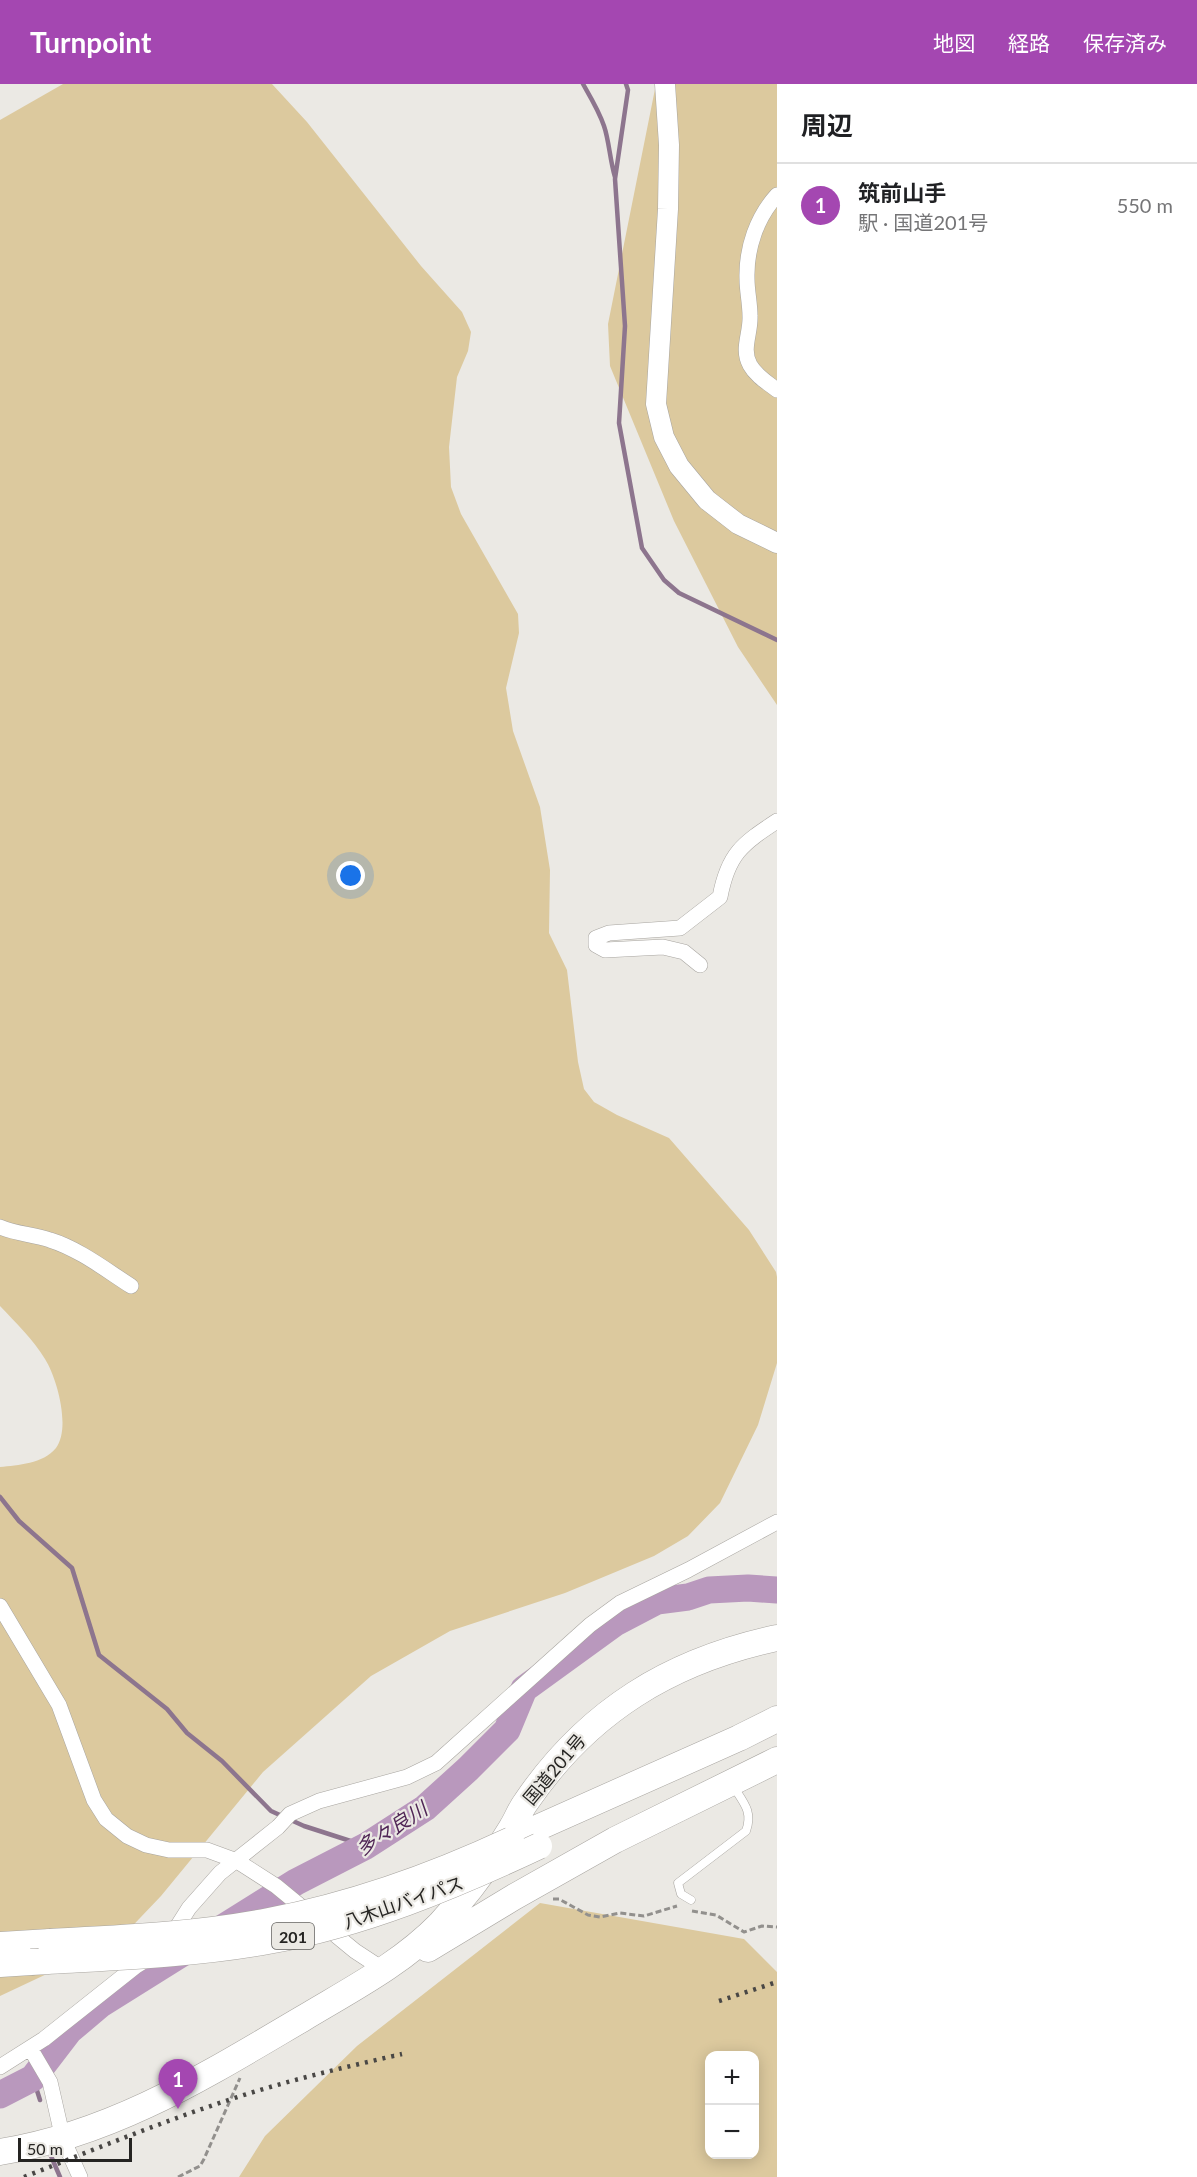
<!DOCTYPE html>
<html lang="ja">
<meta charset="utf-8">
<style>
body{margin:0;font-family:Lato,"Noto Sans JP",sans-serif;background:#f6f6f6;color:#202124}
.controls{position:absolute;right:18px;bottom:18px;display:grid;overflow:hidden;border-radius:12px;box-shadow:0 3px 15px #0003}
.controls button{width:54px;height:54px;display:grid;place-items:center;padding:0;border:0;border-bottom:2px solid #e0e0e0;background:#fff;color:#202124;font:30px sans-serif}
.scale{position:absolute;left:18px;bottom:15px;width:114px;box-sizing:border-box;padding-left:6px;border:3px solid #252422;border-top:0;font-size:16px;line-height:21px;white-space:nowrap;color:#252422;-webkit-text-stroke:4px #ebe9e4;paint-order:stroke}
.you{position:absolute;left:351px;top:792px;width:21px;height:21px;margin:-15px;border:4px solid #fff;border-radius:50%;background:#1a73e8;box-shadow:0 0 0 9px #1a73e833}
.badge{display:grid;place-items:center;width:39px;height:39px;border-radius:50%;background:#a447b1;color:#fff;font-size:20px;font-weight:700}
.pin{position:absolute;translate:-50% -50px;filter:drop-shadow(0 2px 3px #0008)}
.pin::after{content:'';position:absolute;top:32px;width:21px;height:18px;background:inherit;clip-path:polygon(0 0,100% 0,50% 100%)}
.list{margin:0;padding:0;list-style:none}
h2{display:flex;justify-content:space-between;align-items:center;height:78px;margin:0;padding:0 24px;font-size:26px}
h2 small{font-size:20px;font-weight:400;color:#757577}
.list li{display:grid;grid-template-columns:39px 1fr auto;gap:18px;align-items:center;box-sizing:border-box;height:84px;padding:0 24px;border-top:2px solid #e0e0e0}
.list b{display:block;font-size:22px;white-space:nowrap}
.list p{margin:0;font-size:20px;white-space:nowrap;color:#757577}
.list em{font-size:20px;font-style:normal;color:#757577}
.map{position:relative;flex:none;width:777px;height:2093px;overflow:hidden}
header{display:flex;align-items:center;gap:36px;box-sizing:border-box;height:84px;padding:0 30px;background:#a447b1;color:#fff}
header strong{font-size:28px}
nav{display:flex;gap:33px;margin-inline-start:auto;font-size:21px}
main{display:flex}
aside{flex:1;background:#fff}
.map>svg:first-child{display:block}
.green{fill:#dcc99e;fill-rule:evenodd}
.lines{fill:none;stroke-linecap:round;stroke-linejoin:round}
.stream{stroke:#8d758e;stroke-width:4.5}
.river{stroke:#b998bd;stroke-width:27}
.service-casing{stroke:#a8a5a0;stroke-width:9}
.minor-casing{stroke:#a8a5a0;stroke-width:16}
.tertiary-casing{stroke:#a8a5a0;stroke-width:21}
.trunk-casing{stroke:#a8a5a0;stroke-width:27}
.path{stroke:#92908d;stroke-width:3;stroke-dasharray:6 3;stroke-linecap:butt}
.service{stroke:#fff;stroke-width:8}
.minor{stroke:#fff;stroke-width:15}
.tertiary{stroke:#fff;stroke-width:20}
.trunk{stroke:#fff;stroke-width:26}
.rail{stroke:#494745;stroke-width:4.5;stroke-dasharray:3 6;stroke-linecap:butt}
.trunk-bridge-casing{stroke:#a8a5a0;stroke-width:27;stroke-linecap:butt}
.trunk-bridge{stroke:#fff;stroke-width:26}
.labels{text-anchor:middle;dominant-baseline:central;stroke-width:4.5;stroke-linejoin:round;paint-order:stroke}
.shield{fill:#ebe9e4;stroke:#605f5c;stroke-width:1.5}
.shield-label{font-size:16px;font-weight:bold;fill:#252422}
.street-label{font-size:18px;fill:#252422;stroke:#ebe9e4}
.water-label{font-size:20px;font-style:italic;fill:#502656;stroke:#ebe9e4}
</style>
<header>
<strong>Turnpoint</strong>
<nav><a>地図</a><a>経路</a><a>保存済み</a></nav>
</header>
<main>
<div class="map">
<svg width="777" height="2093" viewBox="0 0 777 2093">
<rect width="100%" height="100%" fill="#ebe9e4"/>
<path class="green" d="M 63,0 L 272,0 L 307,38 L 421,182 L 462,228 L 471,248 L 468,267 L 457,293 L 449,363 L 451,403 L 461,430 L 518,530 L 519,549 L 506,604 L 513,647 L 540,723 L 550,786 L 549,849 L 567,886 L 578,978 L 584,1005 L 594,1018 L 617,1031 L 669,1054 L 749,1146 L 776,1188 L 777,1193 L 777,1279 L 758,1341 L 720,1419 L 688,1452 L 654,1472 L 565,1509 L 450,1547 L 371,1592 L 263,1688 L 161,1812 L 119,1856 L 0,1912 L 0,1383 C 18,1381 43,1380 56,1364 C 71,1344 57,1294 45,1275 C 33,1255 16,1239 0,1222 L 0,36 Z
M 656,0 L 777,0 L 777,621 L 738,563 L 674,437 L 610,282 L 608,240 Z
M 540,1819 L 744,1855 L 777,1888 L 777,2093 L 239,2093 L 265,2052 L 357,1962 ZM 710,1972 L 754,1972 L 754,2070 L 710,2070 Z"/>
<g class="lines">
<path class="stream" d="M 583,0 C 591,14 599,27 604,42 C 609,56 610,77 615,93
M 626,0 L 628,6 L 615,95 L 625,242 L 619,339 L 642,464 L 664,496 L 679,509 L 777,556
M 0,1413 L 19,1437 L 72,1484 L 99,1571 L 167,1625 L 187,1649 L 222,1677 L 271,1727 L 304,1742 L 366,1762
M 33,1994 L 40,2016
M 51,2072 L 60,2093"/>
<path class="river" d="M 0,2011 L 33,1994 L 69,1947 L 101,1920 L 296,1798 L 366,1762 L 425,1724 L 468,1685 L 507,1646 L 524,1605 L 615,1539 L 657,1517 L 688,1513 L 709,1506 L 748,1504 L 777,1506"/>
<g class="service-casing">
<path id="service" d="M 691,1816 L 681,1810 L 678,1799 L 746,1747 C 753,1728 744,1719 733,1702"/>
</g>
<g class="minor-casing">
<path id="minor" d="M 777,111 C 757,133 746,164 747,195 C 747,207 750,219 750,232 C 751,249 741,265 750,281 C 756,292 768,299 777,306
M 700,881 L 684,868 L 663,863 L 605,866 L 596,861 L 596,854 L 609,849 L 680,844 L 720,813 C 728,770 742,760 777,737
M 0,1143 C 16,1150 33,1150 50,1156 C 79,1165 106,1186 131,1202
M 0,1522 L 59,1621 L 94,1716 L 106,1735 L 127,1752 L 146,1761 L 169,1766 L 207,1766 L 237,1777 L 276,1802 L 355,1867 L 384,1886
M 170,1854 L 189,1824 L 220,1789 L 278,1743 L 290,1730 L 319,1717 L 407,1693 L 436,1679 L 590,1541 L 620,1519 L 688,1486 L 777,1438
M 30,1964 L 50,1998 L 63,2055 L 80,2093
M 0,1983 L 44,1955 L 136,1882 L 149,1874"/>
</g>
<g class="tertiary-casing">
<path id="tertiary" d="M 665,0 L 669,61 L 668,125 L 656,320 L 664,353 L 679,382 L 707,416 L 738,440 L 777,459"/>
</g>
<g class="trunk-casing">
<path id="trunk" d="M 528,1748 L 739,1654 L 777,1635
M 0,1861 L 50,1858
M 428,1865 L 514,1813 L 615,1756 L 777,1676
M 0,1880 L 31,1878
M 0,2068 C 113,2050 205,1992 302,1935 C 350,1906 401,1880 440,1840 C 467,1811 492,1777 512,1743 C 517,1735 520,1726 526,1718 C 588,1627 670,1577 777,1554"/>
</g>
<path class="path" d="M 553,1815 L 559,1815 L 588,1831 L 600,1833 L 620,1829 L 644,1832 L 677,1822
M 692,1827 L 716,1831 L 744,1848 L 762,1842 L 777,1843
M 178,2093 L 200,2082 L 204,2075 L 240,1994"/>
<use href="#service" class="service"/>
<use href="#minor" class="minor"/>
<use href="#tertiary" class="tertiary"/>
<use href="#trunk" class="trunk"/>
<path class="rail" d="M 719,1917 L 777,1898
M 24,2093 C 98,2064 171,2034 247,2010 C 298,1994 350,1982 402,1970"/>
<g class="trunk-bridge-casing">
<path id="trunk-bridge" d="M 50,1858 C 123,1854 197,1851 269,1837 C 353,1821 434,1792 511,1756
M 31,1878 C 110,1873 191,1871 268,1857 C 363,1840 452,1803 539,1762"/>
</g>
<use href="#trunk-bridge" class="trunk-bridge"/>
</g>
<g class="labels">
<rect class="shield" x="272" y="1839" width="42" height="26" rx="4.5"/>
<g class="shield-label">
<text x="293" y="1852">201</text>
</g>
<g class="street-label">
<text transform="translate(554 1685) rotate(-50)">国道201号</text>
<text transform="translate(403 1818) rotate(-19)">八木山バイパス</text>
</g>
<g class="water-label">
<text transform="translate(391 1744) rotate(-33)">多々良川</text>
</g>
</g>
</svg>
<div class="controls">
<button>+</button>
<button>−</button>
</div>
<div class="scale">50 m</div>
<div class="you"></div>
<div class="pin badge" style="left:178px;top:2025px">1</div>
</div>
<aside>
<h2>周辺<small></small></h2>
<ul class="list">
<li><span class="badge">1</span><div><b>筑前山手</b><p>駅 · 国道201号</p></div><em>550 m</em></li>
</ul>
</aside>
</main>
